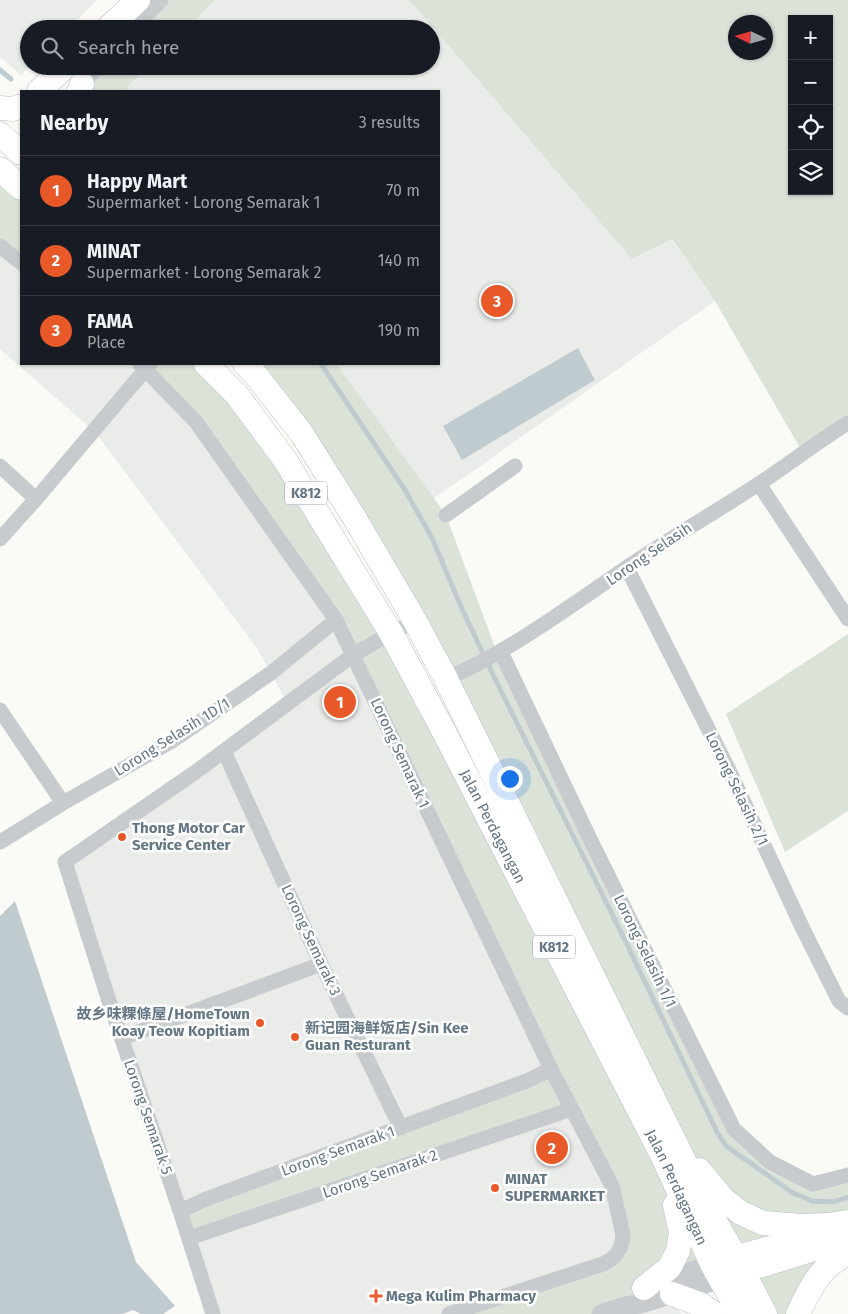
<!DOCTYPE html>
<meta charset="utf-8">
<style>
body{margin:0;font-family:"Fira Sans","Noto Sans SC",sans-serif;background:#242831;color:#f1f3f6}
.controls{position:absolute;right:15px;top:15px;display:grid;overflow:hidden;border-radius:0px;box-shadow:0 1px 4px #0004}
.controls button{width:45px;height:45px;display:grid;place-items:center;padding:0;border:0;border-bottom:1px solid #363941;background:#171b24;color:#f1f3f6;font:25px sans-serif}
.compass{position:absolute;left:728px;top:15px;width:45px;height:45px;border-radius:50%;background:#171b24;box-shadow:0 1px 4px #0004;rotate:275deg}
.you{position:absolute;left:509px;top:778px;width:18px;height:18px;margin:-12px;border:4px solid #fff;border-radius:50%;background:#1a73e8;box-shadow:0 0 0 8px #1a73e833}
.badge{display:grid;place-items:center;width:32px;height:32px;border-radius:50%;background:#e85829;color:#fff;font-size:16px;font-weight:700}
.pin{position:absolute;translate:-50% -50%;border:2px solid #fff;box-shadow:0 1px 5px #0006}
.list{margin:0;padding:0;list-style:none}
h2{display:flex;justify-content:space-between;align-items:center;height:65px;margin:0;padding:0 20px;font-size:21px}
h2 small{font-size:16px;font-weight:400;color:#9ea1a6}
.list li{display:grid;grid-template-columns:32px 1fr auto;gap:15px;align-items:center;box-sizing:border-box;height:70px;padding:0 20px;border-top:1px solid #363941}
.list b{display:block;font-size:19px;white-space:nowrap}
.list p{margin:0;font-size:16px;white-space:nowrap;color:#9ea1a6}
.list em{font-size:16px;font-style:normal;color:#9ea1a6}
.icon{flex:none;width:28px;height:28px;fill:none;stroke:currentColor;stroke-width:2;stroke-linecap:round;stroke-linejoin:round}
.map{position:relative;flex:none;width:848px;height:1314px;overflow:hidden}
.search{position:absolute;background:#171b24;box-shadow:0 1px 4px #0004;left:20px;top:20px;width:420px;height:55px;display:flex;align-items:center;gap:12px;box-sizing:border-box;padding:0 18px;border-radius:28px;color:#9ea1a6;font-size:19px}
.panel{position:absolute;background:#171b24;box-shadow:0 1px 4px #0004;left:20px;top:90px;width:420px;height:275px;border-radius:0px}
.map>svg:first-child{display:block}
.built{fill:#eaecea}
.green{fill:#dbe2d8;fill-rule:evenodd}
.water{fill:#c0cbcf}
.lines{fill:none;stroke-linecap:round;stroke-linejoin:round}
.stream{stroke:#c0cbcf;stroke-width:5}
.secondary-casing{stroke:#b9bfc3;stroke-width:22}
.primary-casing{stroke:#babec2;stroke-width:25}
.minor{stroke:#c7cbce;stroke-width:15}
.tertiary{stroke:#c7cbce;stroke-width:19}
.secondary{stroke:#fff;stroke-width:21}
.primary{stroke:#fff;stroke-width:24}
.poi-dot{fill:#e85829;stroke:#fff;stroke-width:2}
.labels{text-anchor:middle;dominant-baseline:central;stroke-width:5;stroke-linejoin:round;paint-order:stroke}
.shield{fill:#fff;stroke:#929ea8;stroke-width:1}
.shield-label{font-size:14px;font-weight:bold;fill:#647583}
.street-label{font-size:15px;fill:#647583;stroke:#fff}
.poi-label{font-size:15px;font-weight:bold;fill:#647583;stroke:#fff;text-anchor:start}
</style>
<div class="map">
<svg width="848" height="1314" viewBox="0 0 848 1314">
<rect width="100%" height="100%" fill="#fafaf7"/>
<path class="built" d="M 0,0 L 97,0 L 68,29 L 29,29 L 30,66 L 21,75 L 0,57 Z
M 195,0 L 409,0 L 632,259 L 671,239 L 715,301 L 423,506 L 335,364 L 439,364 L 439,91 L 110,91 L 133,66 L 431,66 L 431,29 L 168,29 Z
M 0,169 L 21,188 L 21,364 L 206,364 L 681,1314 L 213,1314 L 65,862 L 287,703 L 271,673 L 256,647 L 95,432 L 0,349 Z"/>
<path class="green" d="M 161,0 L 215,0 L 186,29 L 134,29 Z
M 409,0 L 848,0 L 848,422 L 803,453 L 715,301 L 672,239 L 632,259 ZM 792,19 L 829,19 L 829,191 L 792,191 ZM 736,22 L 766,22 L 766,52 L 736,52 Z
M 99,66 L 148,66 L 129,85 L 126,91 L 79,91 Z
M 0,169 L 21,188 L 21,263 L 0,246 Z
M 140,364 L 206,364 L 391,633 L 712,1264 L 625,1306 L 601,1314 L 449,1314 L 620,1250 L 612,1186 L 572,1109 L 189,1238 L 180,1211 L 551,1069 L 353,655 L 196,422 Z
M 245,364 L 337,364 L 446,515 L 497,653 L 734,1129 L 813,1184 L 848,1175 L 848,1225 L 735,1256 L 446,679 Z
M 848,634 L 848,811 L 785,852 L 726,714 Z
M 848,1240 L 798,1314 L 765,1314 L 743,1273 Z"/>
<path class="water" d="M 578,348 L 595,380 L 462,460 L 443,426 Z
M 15,901 L 136,1262 L 175,1306 L 163,1314 L 141,1314 L 133,1310 L 123,1314 L 0,1314 L 0,916 Z"/>
<g class="lines">
<path class="stream" d="M 0,70 L 11,79
M 321,364 L 405,490 L 432,538 L 462,609 L 498,685 L 623,936 L 717,1132 L 726,1146 L 793,1193 L 812,1201 L 833,1202 L 848,1197"/>
<g class="secondary-casing">
<path id="secondary" d="M 720,1261 L 735,1256 L 830,1230
M 729,1277 L 848,1240"/>
</g>
<g class="primary-casing">
<g id="primary">
<path d="M 107,29 L 138,0"/>
<path d="M 39,91 L 66,66"/>
<path d="M 79,91 L 82,84"/>
<path d="M 0,108 L 13,109 L 21,106"/>
<path d="M 0,134 L 21,153"/>
<path d="M 0,169 L 21,188"/>
<path id="s1" d="M 206,364 L 237,395 L 285,460 L 391,633 L 441,726 L 663,1157 L 712,1264 L 740,1314"/>
<path d="M 245,364 L 255,374 L 302,434 L 354,517 L 415,621 L 446,679 L 710,1213 L 735,1256 L 765,1314"/>
<path d="M 699,1170 L 724,1200 L 741,1213 L 763,1223 L 802,1226 L 828,1225 L 848,1222"/>
<path d="M 644,1288 L 669,1268 L 678,1251 L 681,1233 L 675,1205"/>
<path d="M 672,1294 L 702,1305 L 714,1314"/>
<path d="M 798,1314 C 805,1298 813,1282 825,1269 C 831,1263 841,1257 848,1252"/>
</g>
</g>
<path class="minor" d="M 134,29 L 161,0
M 76,90 L 99,66
M 0,246 L 21,263
M 140,364 L 196,422 L 336,620 L 551,1069 L 612,1186 L 623,1235 C 622,1249 616,1258 603,1264 L 449,1314
M 0,466 L 36,499
M 759,484 L 848,619
M 446,515 L 515,466
M 0,539 L 36,499 L 150,364
M 627,568 L 729,770 L 803,929 L 839,1001 L 848,1008
M 501,652 L 589,837 L 734,1129 L 770,1162 L 813,1184 L 848,1175
M 446,679 C 511,650 568,608 626,568 C 669,539 714,513 757,485 C 788,465 817,442 848,423
M 0,710 L 63,803
M 224,751 L 321,964 L 401,1128
M 0,842 L 63,803 L 172,741 L 271,673 L 336,620
M 122,1038 L 321,964
M 180,1211 L 206,1199 L 529,1080 L 551,1069
M 189,1238 L 572,1109
M 213,1314 L 180,1211 L 109,1001 L 65,862 L 197,771 L 353,655 L 391,633 L 415,621"/>
<path class="tertiary" d="M 653,1285 L 712,1264
M 601,1314 L 625,1306 L 641,1304 L 722,1279"/>
<use href="#secondary" class="secondary"/>
<use href="#primary" class="primary"/>
</g>
<g class="poi-dot">
<circle cx="122" cy="837" r="5"/>
<circle cx="260" cy="1023" r="5"/>
<circle cx="295" cy="1037" r="5"/>
<circle cx="495" cy="1188" r="5"/>
<path d="M373.5 1288.5h5v5h5v5h-5v5h-5v-5h-5v-5h5z"/>
</g>
<g class="labels">
<g class="shield">
<rect x="285" y="481.5" width="42" height="23" rx="4"/>
<rect x="533" y="935.5" width="42" height="23" rx="4"/>
</g>
<g class="shield-label">
<text x="306" y="493">K812</text>
<text x="554" y="947">K812</text>
</g>
<g class="street-label">
<text transform="translate(649 554) rotate(-34)">Lorong Selasih</text>
<text transform="translate(172 737) rotate(-32)">Lorong Selasih 1D/1</text>
<text transform="translate(400 753) rotate(65)">Lorong Semarak 1</text>
<text transform="translate(737 789) rotate(64)">Lorong Selasih 2/1</text>
<text stroke="none"><textPath href="#s1" startOffset="546">Jalan Perdagangan</textPath></text>
<text transform="translate(311 940) rotate(65)">Lorong Semarak 3</text>
<text transform="translate(645 951) rotate(64)">Lorong Selasih 1/1</text>
<text transform="translate(148 1117) rotate(71)">Lorong Semarak 5</text>
<text transform="translate(338 1151) rotate(-20)">Lorong Semarak 1</text>
<text transform="translate(380 1174) rotate(-19)">Lorong Semarak 2</text>
<text stroke="none"><textPath href="#s1" startOffset="951">Jalan Perdagangan</textPath></text>
</g>
<g class="poi-label">
<text x="132" y="828">Thong Motor Car<tspan x="132" dy="17">Service Center</tspan></text>
<text x="250" y="1014" text-anchor="end">故乡味粿條屋/HomeTown<tspan x="250" dy="17">Koay Teow Kopitiam</tspan></text>
<text x="305" y="1028">新记园海鲜饭店/Sin Kee<tspan x="305" dy="17">Guan Resturant</tspan></text>
<text x="505" y="1179">MINAT<tspan x="505" dy="17">SUPERMARKET</tspan></text>
<text x="386" y="1296">Mega Kulim Pharmacy</text>
</g>
</g>
</svg>
<div class="controls">
<button>+</button>
<button>−</button>
<button><svg class="icon" aria-label="locate" viewBox="0 0 24 24"><circle cx="12" cy="12" r="6"/><path d="M12 2v4M12 18v4M2 12h4M18 12h4"/></svg></button>
<button><svg class="icon" aria-label="layers" viewBox="0 0 24 24"><path d="M12 4l9 5-9 5-9-5zM3 14l9 5 9-5"/></svg></button>
</div>
<svg class="compass" viewBox="-18 -18 36 36"><path d="M0-13l5 13h-10z" fill="#e53935"/><path d="M0 13l5-13h-10z" fill="#9ea1a6"/></svg>
<div class="you"></div>
<div class="pin badge" style="left:340px;top:702px">1</div>
<div class="pin badge" style="left:552px;top:1148px">2</div>
<div class="pin badge" style="left:497px;top:301px">3</div>
<div class="search"><svg class="icon" aria-label="search" viewBox="0 0 24 24"><circle cx="10" cy="10" r="6"/><path d="M15 15l6 6"/></svg>Search here</div>
<section class="panel">
<h2>Nearby<small>3 results</small></h2>
<ul class="list">
<li><span class="badge">1</span><div><b>Happy Mart</b><p>Supermarket · Lorong Semarak 1</p></div><em>70 m</em></li>
<li><span class="badge">2</span><div><b>MINAT</b><p>Supermarket · Lorong Semarak 2</p></div><em>140 m</em></li>
<li><span class="badge">3</span><div><b>FAMA</b><p>Place</p></div><em>190 m</em></li>
</ul>
</section>
</div>
